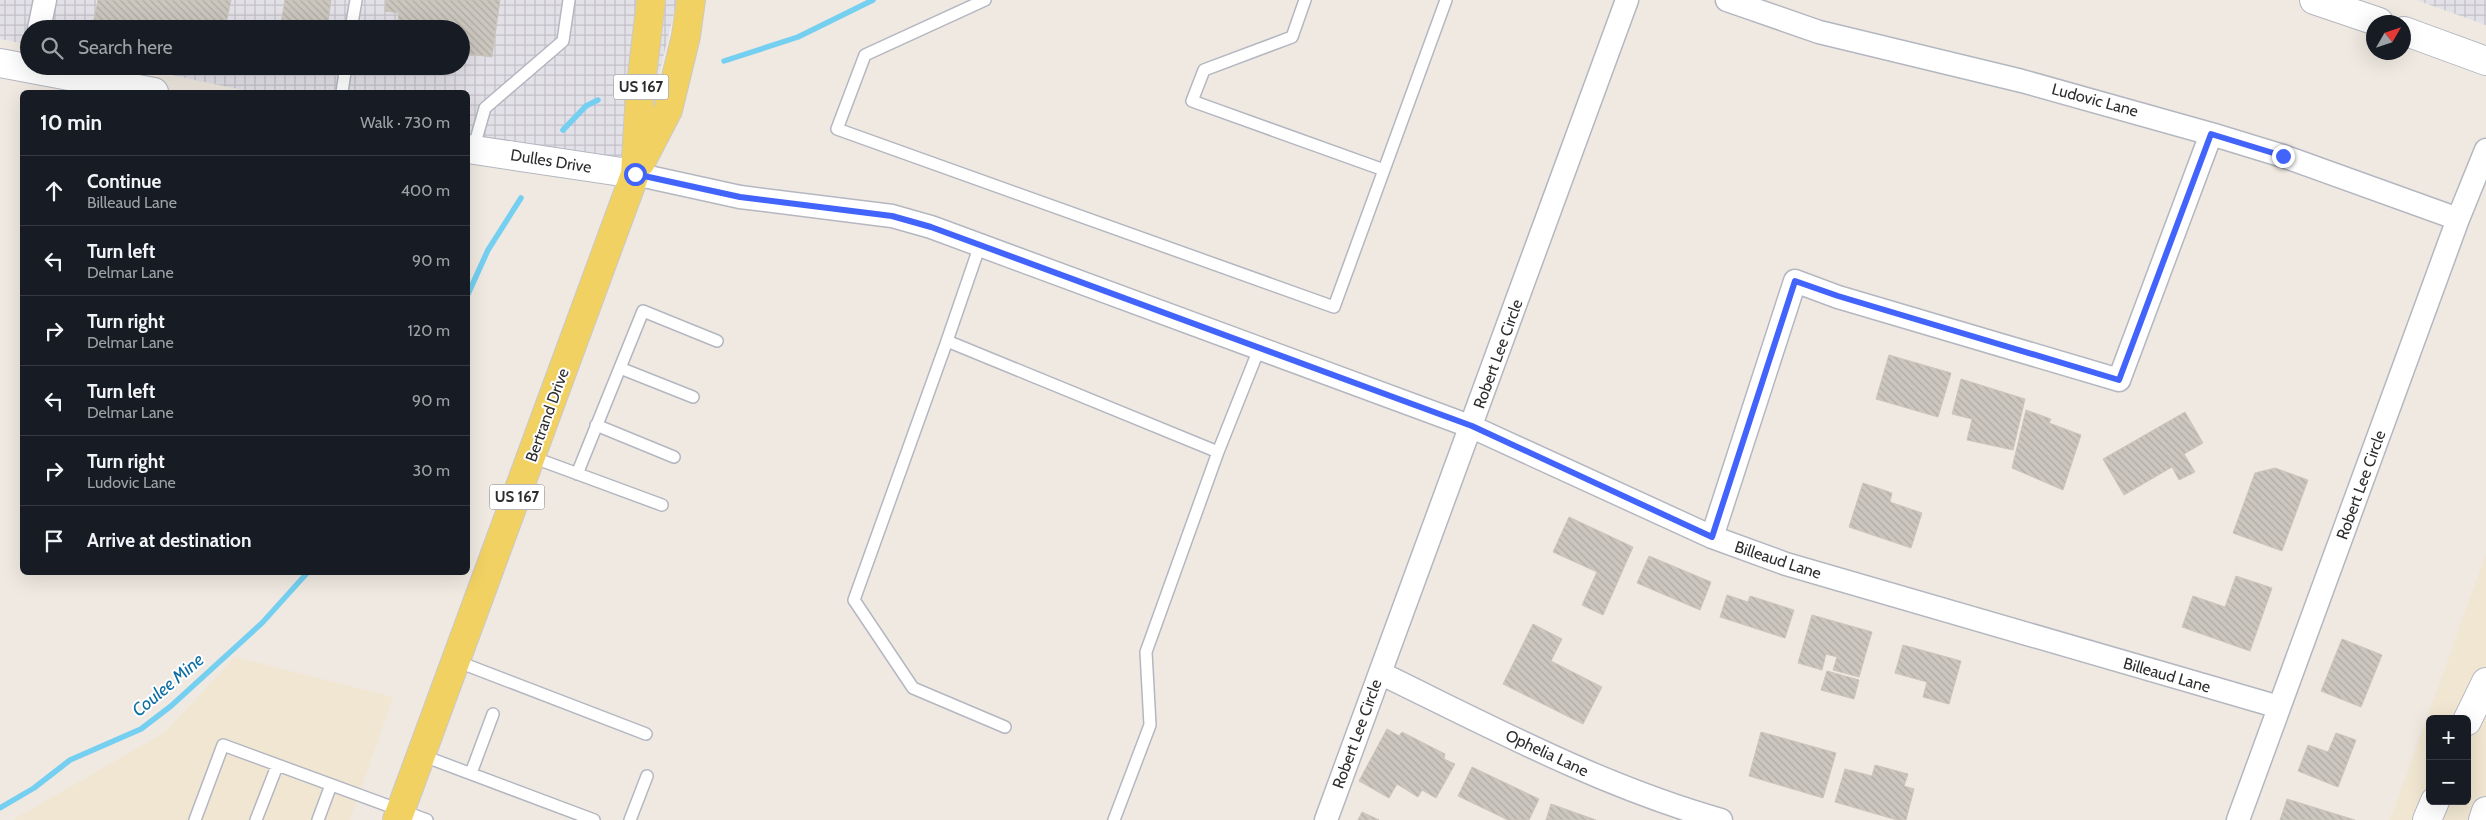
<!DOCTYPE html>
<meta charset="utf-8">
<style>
body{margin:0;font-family:Cabin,sans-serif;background:#20242c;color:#f1f3f6}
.controls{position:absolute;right:15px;bottom:15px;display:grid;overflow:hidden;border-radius:8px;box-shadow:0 5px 20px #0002}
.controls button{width:45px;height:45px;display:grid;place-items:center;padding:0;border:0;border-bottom:1px solid #363941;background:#171b24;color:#f1f3f6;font:25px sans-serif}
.compass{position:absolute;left:2366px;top:15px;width:45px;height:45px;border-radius:50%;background:#171b24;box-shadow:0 5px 20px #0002;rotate:51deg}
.stop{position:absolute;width:15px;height:15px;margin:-11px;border:4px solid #4264fb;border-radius:50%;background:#fff}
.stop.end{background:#4264fb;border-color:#fff;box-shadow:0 1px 5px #0008}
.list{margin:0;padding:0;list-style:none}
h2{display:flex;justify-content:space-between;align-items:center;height:65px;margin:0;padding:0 20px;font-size:21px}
h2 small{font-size:16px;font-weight:400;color:#9ea1a6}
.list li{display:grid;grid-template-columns:32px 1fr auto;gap:15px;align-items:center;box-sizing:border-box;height:70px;padding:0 20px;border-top:1px solid #363941}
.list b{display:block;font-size:19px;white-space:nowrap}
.list p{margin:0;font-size:16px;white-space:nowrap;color:#9ea1a6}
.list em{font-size:16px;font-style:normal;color:#9ea1a6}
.icon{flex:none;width:28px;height:28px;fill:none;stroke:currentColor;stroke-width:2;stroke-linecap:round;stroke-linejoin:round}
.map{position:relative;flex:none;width:2486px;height:820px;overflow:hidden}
.search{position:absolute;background:#171b24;box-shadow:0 5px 20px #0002;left:20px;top:20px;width:450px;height:55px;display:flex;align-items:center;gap:12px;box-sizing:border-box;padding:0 18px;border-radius:28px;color:#9ea1a6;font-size:19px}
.panel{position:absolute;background:#171b24;box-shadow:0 5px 20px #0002;left:20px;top:90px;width:450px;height:485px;border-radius:8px}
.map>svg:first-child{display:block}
.industrial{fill:url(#industrial-grid)}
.education{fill:#f0e6d1;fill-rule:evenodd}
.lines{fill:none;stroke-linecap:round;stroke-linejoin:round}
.stream{stroke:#75cff0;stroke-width:5.5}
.building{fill:url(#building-back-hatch);stroke:#cbc5ba}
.lane-casing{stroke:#b4b7c1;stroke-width:14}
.street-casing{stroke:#b4b7c1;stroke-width:25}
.secondary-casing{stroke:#b4b7c1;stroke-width:30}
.primary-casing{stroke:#c9c9c9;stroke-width:30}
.lane{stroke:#fff;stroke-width:11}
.street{stroke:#fff;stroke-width:22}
.secondary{stroke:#fff;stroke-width:28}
.primary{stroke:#f2d163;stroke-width:28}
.route{stroke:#4264fb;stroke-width:6}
.labels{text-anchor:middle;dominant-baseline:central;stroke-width:4;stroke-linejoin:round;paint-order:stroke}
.shield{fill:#fff;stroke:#6d6d6d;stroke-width:1}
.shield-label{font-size:15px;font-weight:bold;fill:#2e2e2e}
.street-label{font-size:16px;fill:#2e2e2e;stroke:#fff}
.water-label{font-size:18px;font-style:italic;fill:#0d6fa3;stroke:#fff}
</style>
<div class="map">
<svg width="2486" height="820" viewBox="0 0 2486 820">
<defs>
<pattern id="industrial-grid" width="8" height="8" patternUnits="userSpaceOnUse" patternTransform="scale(1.25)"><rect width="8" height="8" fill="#e3e1e8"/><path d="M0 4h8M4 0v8" fill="none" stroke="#c3c1c7"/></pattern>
<pattern id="building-back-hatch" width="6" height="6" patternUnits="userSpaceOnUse" patternTransform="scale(1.25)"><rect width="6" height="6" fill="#cbc7bf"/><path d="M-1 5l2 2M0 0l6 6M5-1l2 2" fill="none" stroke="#afaba4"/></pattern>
</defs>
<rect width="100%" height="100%" fill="#efe9e1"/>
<path class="industrial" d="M 0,0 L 677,0 L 635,174 L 468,139 L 468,92 L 252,92 L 129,66 L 461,66 L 461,29 L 29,29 L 29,45 L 0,39 Z
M 2416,0 L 2486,0 L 2486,25 Z"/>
<path class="education" d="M 2486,554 L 2486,820 L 2390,820 ZM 2430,719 L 2467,719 L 2467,801 L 2430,801 Z
M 235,657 L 393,697 L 350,820 L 13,820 L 165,732 Z"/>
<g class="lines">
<path class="stream" d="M 724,61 L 798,37 L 873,0
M 563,130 L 586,106 L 598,100
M 468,294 L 488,250 L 521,198
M 0,808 L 34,788 L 70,760 L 141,729 L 171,706 L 262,623 L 308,572"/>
</g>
<path class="building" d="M 98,0 L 231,0 L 225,29 L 114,29 L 93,24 Z
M 285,0 L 331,0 L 327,29 L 280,29 Z
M 386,0 L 500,0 L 492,57 L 461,53 L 461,29 L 397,29 L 399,13 L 385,11 Z
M 1889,355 L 1951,373 L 1938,417 L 1876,399 Z
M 1961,379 L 2025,399 L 2013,450 L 1967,440 L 1972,419 L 1952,414 Z
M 2026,410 L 2051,419 L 2049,423 L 2081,435 L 2063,490 L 2012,468 Z
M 2185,412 L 2203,443 L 2184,454 L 2195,472 L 2179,480 L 2172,467 L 2124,495 L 2103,459 Z
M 2275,468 L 2308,480 L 2282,551 L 2233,533 L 2255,473 Z
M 1863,483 L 1892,493 L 1890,502 L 1922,513 L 1911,548 L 1849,527 Z
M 1569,517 L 1633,547 L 1603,615 L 1582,605 L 1597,572 L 1553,552 Z
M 1649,556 L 1711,582 L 1700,610 L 1637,583 Z
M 2236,576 L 2272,588 L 2250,651 L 2182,627 L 2193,596 L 2225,607 Z
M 1727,595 L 1748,602 L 1750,596 L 1794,610 L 1785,638 L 1720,617 Z
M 1812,615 L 1872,632 L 1859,677 L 1833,670 L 1837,657 L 1826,654 L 1822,670 L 1798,663 Z
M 1533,624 L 1562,639 L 1551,661 L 1602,687 L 1583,724 L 1503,684 Z
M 2342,639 L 2382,655 L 2361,707 L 2321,691 Z
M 1903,645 L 1961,661 L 1949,704 L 1923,697 L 1927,682 L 1895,673 Z
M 1827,671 L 1859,680 L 1854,699 L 1821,690 Z
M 1387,729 L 1399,736 L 1402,732 L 1445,754 L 1444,759 L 1455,764 L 1436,798 L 1422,790 L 1418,797 L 1397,784 L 1389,798 L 1359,781 Z
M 1761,732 L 1836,753 L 1823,798 L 1749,776 Z
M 2336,733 L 2356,740 L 2338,787 L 2298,771 L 2308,745 L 2328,752 Z
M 1875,765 L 1908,774 L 1904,786 L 1914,789 L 1906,820 L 1897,820 L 1835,802 L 1845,769 L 1872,776 Z
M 1472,767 L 1539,799 L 1529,820 L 1508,820 L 1458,796 Z
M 2287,799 L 2355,820 L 2280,820 Z
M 1551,804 L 1596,820 L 1546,820 Z
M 1362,812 L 1379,820 L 1358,820 Z"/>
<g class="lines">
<g class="lane-casing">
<path id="lane" d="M 985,0 L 865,55 L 837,129 L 1334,307 L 1446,0
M 1305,0 L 1292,37 L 1204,70 L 1192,101 L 1384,170
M 351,29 L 356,0
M 342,92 L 346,66
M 473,150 L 485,108 L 563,41 L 569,0
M 980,245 L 947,341 L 1218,452 L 1259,349
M 947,341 L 854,600 L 913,688 L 1005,727
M 620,368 L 693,397
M 596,425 L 674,457
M 532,457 L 662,505
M 577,474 L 643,311 L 717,341
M 456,661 L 646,734
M 421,755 L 594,820
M 471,773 L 493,714
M 195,820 L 223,745 L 427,820
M 256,820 L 277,766
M 318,820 L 331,785
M 630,820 L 647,776
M 1114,820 L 1150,725 L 1146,652 L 1218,452"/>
</g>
<g class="street-casing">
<path id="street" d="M 1727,0 L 1819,32 L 2022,81 L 2211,134 L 2283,156 L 2458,219
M 39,29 L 45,0
M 635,174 L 740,197 L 892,216 L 931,227 L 1472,427 L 1712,537 L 1786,564 L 2279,707
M 1712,537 L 1795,281 L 1838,297 L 2119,380 L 2211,134
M 1380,673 C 1491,727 1601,786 1721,820
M 1326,820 L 1627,0
M 2238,820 L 2458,219 L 2486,150"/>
</g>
<g class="secondary-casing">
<path id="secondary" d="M 2314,0 L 2379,22
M 2404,31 L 2486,61
M 0,63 L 154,92
M 468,149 L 635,174
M 2467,721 L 2486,682
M 2427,820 L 2435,801
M 2483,820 L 2486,811"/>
</g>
<g class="primary-casing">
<path id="primary" d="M 641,162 L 668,110 L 686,36 L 691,0
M 397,820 L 635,174 L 640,93 L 651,0"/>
</g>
<use href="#lane" class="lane"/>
<use href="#street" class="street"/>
<use href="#secondary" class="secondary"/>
<use href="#primary" class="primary"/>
</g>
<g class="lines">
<path class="route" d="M 635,174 L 740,197 L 892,216 L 931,227 L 1472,426 L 1712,537 L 1795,281 L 1838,296 L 2119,380 L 2211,134 L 2283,156"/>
</g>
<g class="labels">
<g class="shield">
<rect x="613.5" y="74.5" width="55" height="25" rx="4"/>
<rect x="489.5" y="484.5" width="55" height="25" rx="4"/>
</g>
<g class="shield-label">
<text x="641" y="87">US 167</text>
<text x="517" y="497">US 167</text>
</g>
<g class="street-label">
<text transform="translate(2095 100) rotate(15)">Ludovic Lane</text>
<text transform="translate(551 161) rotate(9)">Dulles Drive</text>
<text transform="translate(1498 354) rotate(-70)">Robert Lee Circle</text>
<text transform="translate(547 415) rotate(-70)">Bertrand Drive</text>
<text transform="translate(2361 485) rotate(-70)">Robert Lee Circle</text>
<text transform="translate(1778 560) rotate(18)">Billeaud Lane</text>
<text transform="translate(2167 675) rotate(16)">Billeaud Lane</text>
<text transform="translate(1357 734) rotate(-70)">Robert Lee Circle</text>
<text transform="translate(1547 753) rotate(25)">Ophelia Lane</text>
</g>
<g class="water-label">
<text transform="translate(168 685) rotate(-40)">Coulee Mine</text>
</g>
</g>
</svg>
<div class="controls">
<button>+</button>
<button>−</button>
</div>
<svg class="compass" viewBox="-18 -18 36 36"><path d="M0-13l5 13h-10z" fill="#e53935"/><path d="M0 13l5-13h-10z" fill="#9ea1a6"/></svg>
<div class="stop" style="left:635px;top:174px"></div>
<div class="stop end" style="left:2283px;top:156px"></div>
<div class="search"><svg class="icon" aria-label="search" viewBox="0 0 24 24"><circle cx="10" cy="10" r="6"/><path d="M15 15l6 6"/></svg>Search here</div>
<section class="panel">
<h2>10 min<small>Walk · 730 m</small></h2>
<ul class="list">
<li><svg class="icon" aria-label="ahead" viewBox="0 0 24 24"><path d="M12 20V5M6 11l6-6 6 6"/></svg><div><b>Continue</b><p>Billeaud Lane</p></div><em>400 m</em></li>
<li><svg class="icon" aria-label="left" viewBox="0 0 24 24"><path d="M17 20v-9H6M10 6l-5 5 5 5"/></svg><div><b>Turn left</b><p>Delmar Lane</p></div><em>90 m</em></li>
<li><svg class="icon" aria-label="right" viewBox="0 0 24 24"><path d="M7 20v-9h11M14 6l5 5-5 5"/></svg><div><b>Turn right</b><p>Delmar Lane</p></div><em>120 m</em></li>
<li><svg class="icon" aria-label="left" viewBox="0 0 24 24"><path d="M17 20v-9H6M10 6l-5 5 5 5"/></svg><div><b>Turn left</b><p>Delmar Lane</p></div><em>90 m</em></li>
<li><svg class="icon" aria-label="right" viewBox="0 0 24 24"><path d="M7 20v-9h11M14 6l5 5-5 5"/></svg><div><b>Turn right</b><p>Ludovic Lane</p></div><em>30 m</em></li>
<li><svg class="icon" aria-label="arrive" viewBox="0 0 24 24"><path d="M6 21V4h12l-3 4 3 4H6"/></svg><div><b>Arrive at destination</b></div></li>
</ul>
</section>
</div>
